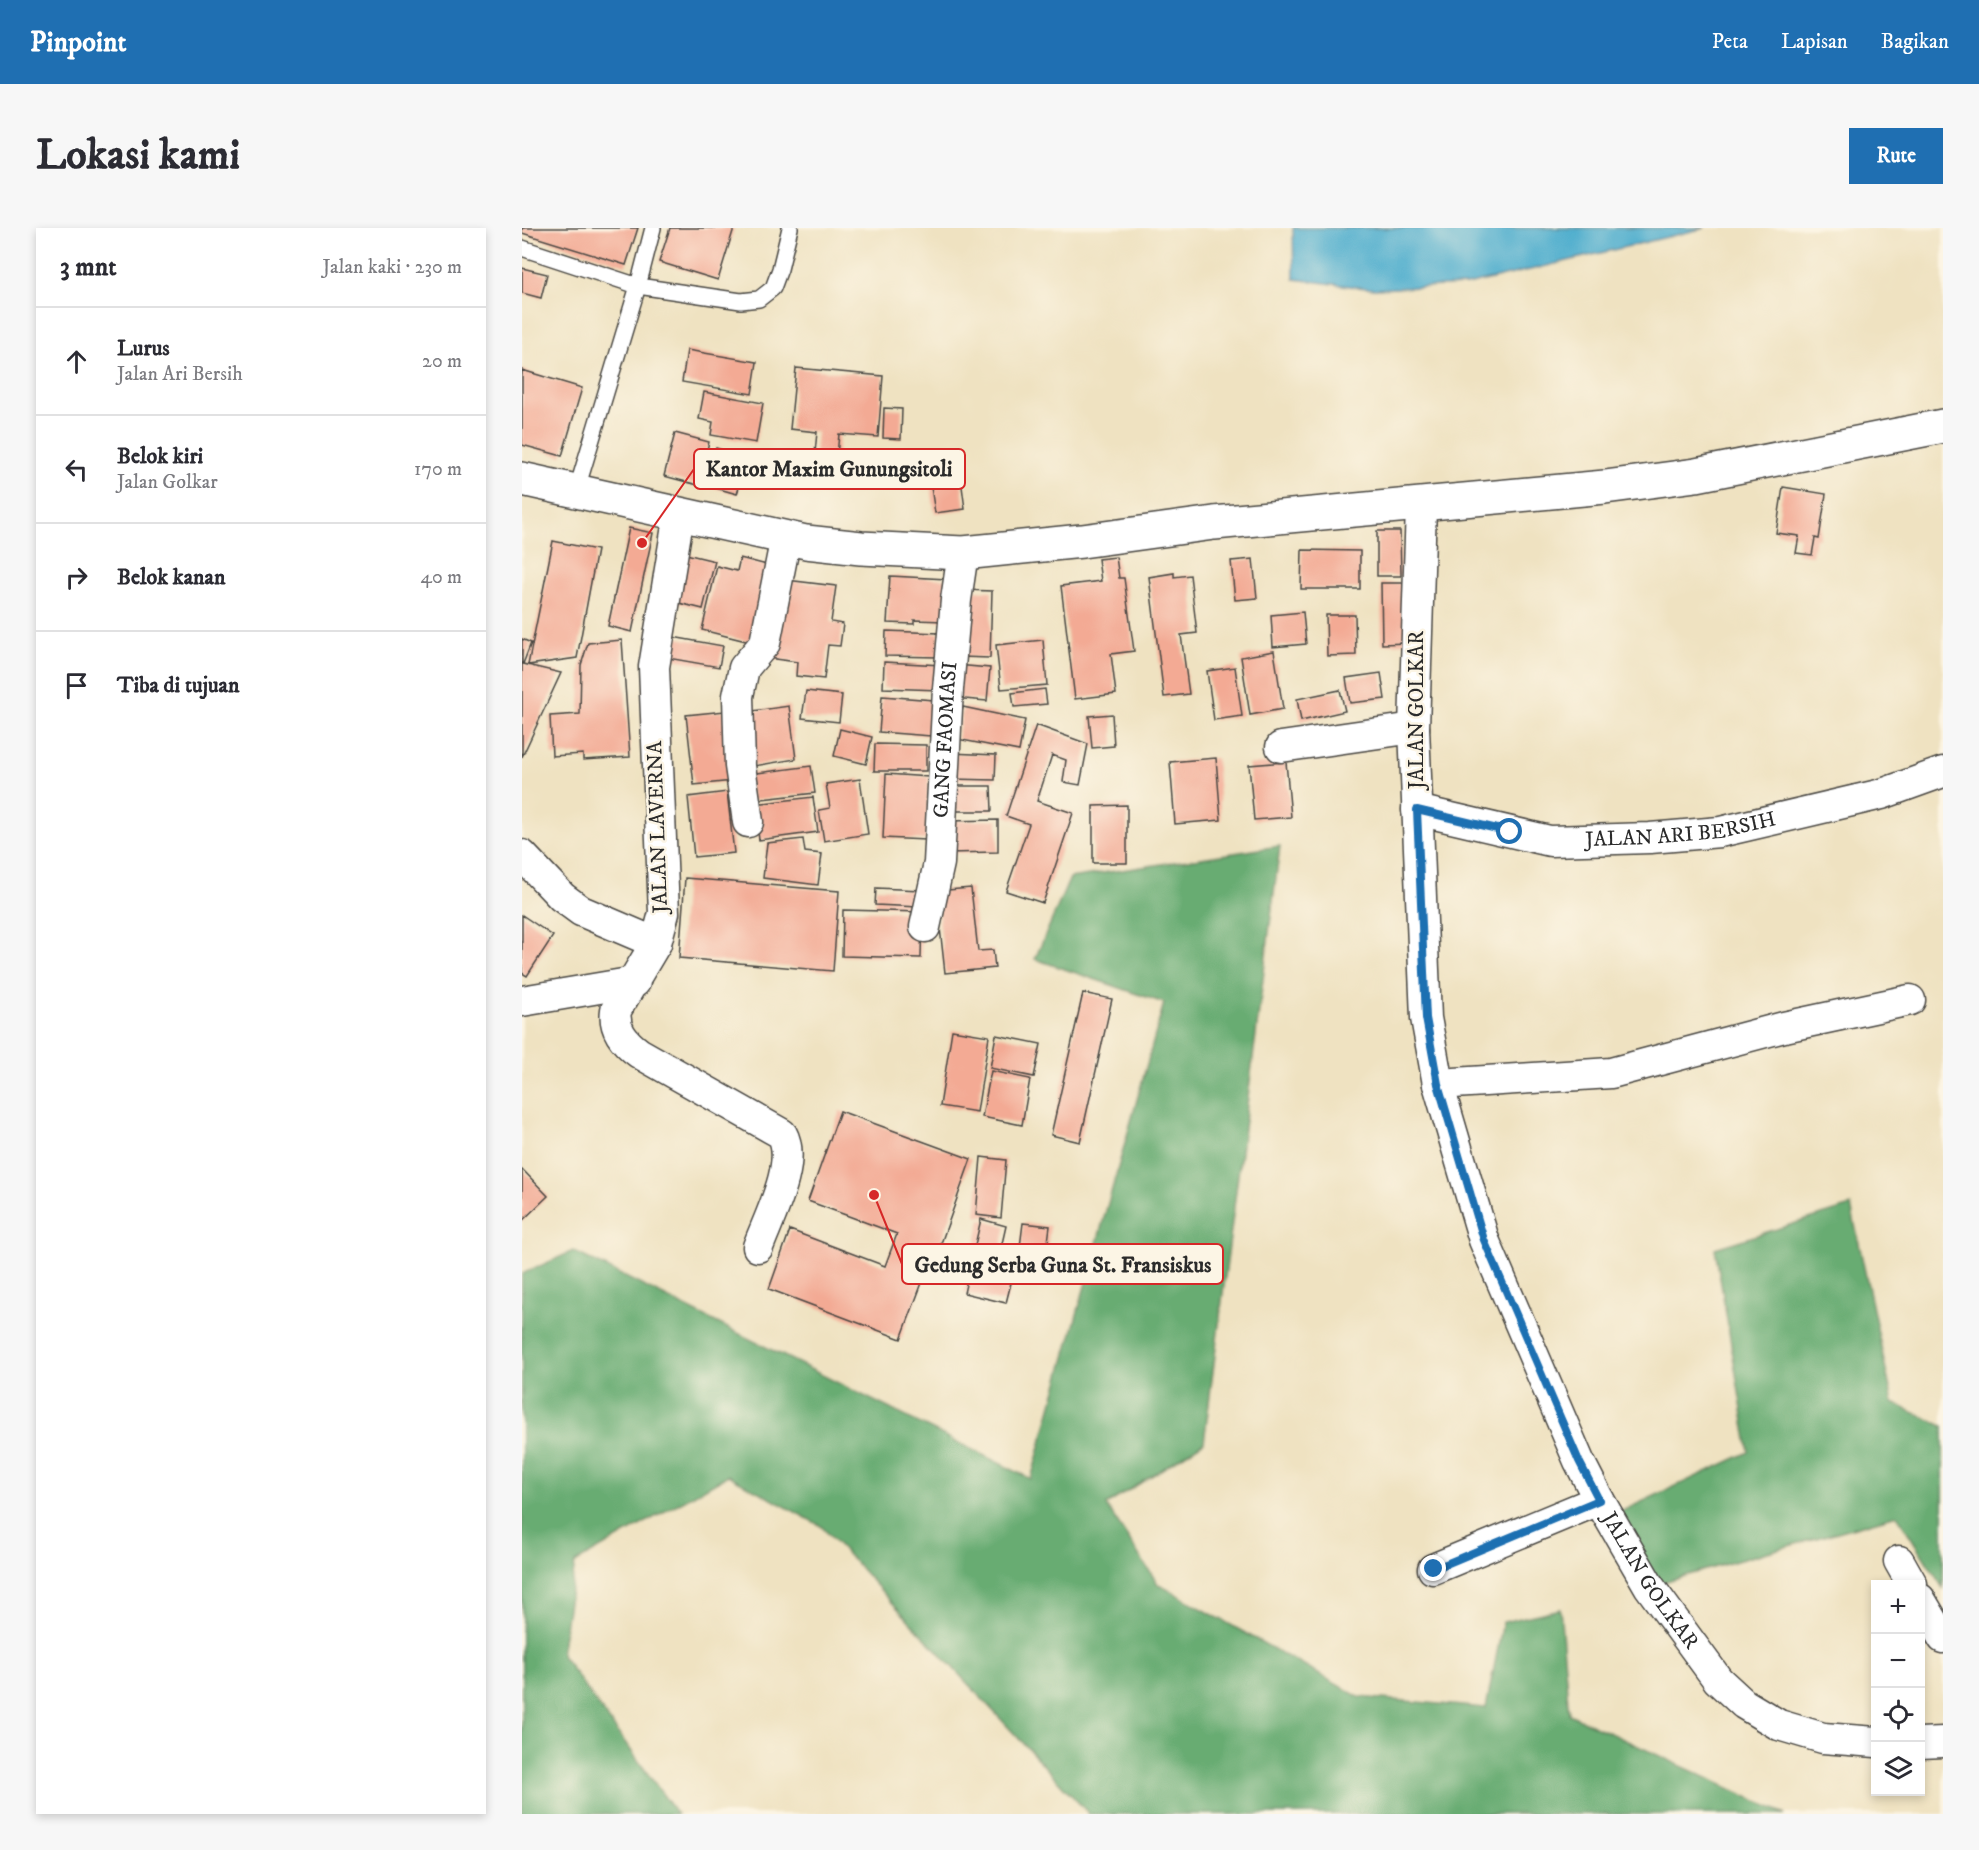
<!DOCTYPE html>
<html lang="id">
<meta charset="utf-8">
<style>
body{margin:0;font-family:"IM FELL DW Pica",serif;background:#f7f7f7;color:#2b2b33}
.controls{position:absolute;right:18px;bottom:18px;display:grid;overflow:hidden;border-radius:0px;box-shadow:0 3px 9px #0003}
.controls button{width:54px;height:54px;display:grid;place-items:center;padding:0;border:0;border-bottom:2px solid #e1e1e2;background:#fff;color:#2b2b33;font:30px sans-serif}
.stop{position:absolute;width:18px;height:18px;margin:-14px;border:4px solid #1f6fb2;border-radius:50%;background:#fff}
.stop.end{background:#1f6fb2;border-color:#fff;box-shadow:0 2px 6px #0008}
.list{margin:0;padding:0;list-style:none}
h2{display:flex;justify-content:space-between;align-items:center;height:78px;margin:0;padding:0 24px;font-size:26px}
h2 small{font-size:20px;font-weight:400;color:#7c7c81}
.list li{display:grid;grid-template-columns:39px 1fr auto;gap:18px;align-items:center;box-sizing:border-box;height:108px;padding:0 24px;border-top:2px solid #e1e1e2}
.list b{display:block;font-size:22px;white-space:nowrap}
.list p{margin:0;font-size:20px;white-space:nowrap;color:#7c7c81}
.list em{font-size:20px;font-style:normal;color:#7c7c81}
.icon{flex:none;width:33px;height:33px;fill:none;stroke:currentColor;stroke-width:2;stroke-linecap:round;stroke-linejoin:round}
.map{position:relative;flex:none;width:1421px;height:1586px;overflow:hidden;border-radius:0px}
header{display:flex;align-items:center;gap:36px;box-sizing:border-box;height:84px;padding:0 30px;background:#1f6fb2;color:#fff}
header strong{font-size:28px}
nav{display:flex;gap:33px;margin-inline-start:auto;font-size:21px}
.intro{display:flex;align-items:center;justify-content:space-between;box-sizing:border-box;height:144px;padding:0 36px}
h1{margin:0;font-size:42px}
.button{padding:15px 27px;border-radius:0px;background:#1f6fb2;color:#fff;font-size:21px;font-weight:700}
main{display:flex;gap:36px;padding:0 36px}
aside{flex:1;background:#fff;border-radius:0px;box-shadow:0 3px 9px #0003}
.map>svg:first-child{display:block}
.forest{fill:#68ac72;stroke:#4a6c4e;stroke-width:1.5}
.water{fill:#50aece;stroke:#3e6c7c;stroke-width:1.5}
.building{fill:#f3aa94}
.lines{fill:none;stroke-linecap:round;stroke-linejoin:round}
.service-casing{stroke:#484642;stroke-width:18}
.minor-casing{stroke:#484642;stroke-width:33}
.trunk-casing{stroke:#484642;stroke-width:36}
.service{stroke:#fff;stroke-width:15}
.minor{stroke:#fff;stroke-width:30}
.trunk{stroke:#fff;stroke-width:33}
.route{stroke:#1f6fb2;stroke-width:8}
.labels{text-anchor:middle;dominant-baseline:central;stroke-width:5;stroke-linejoin:round;paint-order:stroke}
.street-label{font-size:21px;fill:#2b2b2b;stroke:#fcf5e5}
.leader{fill:none;stroke:#d62828;stroke-width:2}
.callout-dot{fill:#d62828;stroke:#fcf5e5;stroke-width:2}
.callout{fill:#fcf5e5;stroke:#d62828;stroke-width:2}
.callout-label{font-size:22px;text-anchor:middle;font-weight:bold;fill:#2b2b2b}
</style>
<header>
<strong>Pinpoint</strong>
<nav><a>Peta</a><a>Lapisan</a><a>Bagikan</a></nav>
</header>
<div class="intro"><h1>Lokasi kami</h1><a class="button">Rute</a></div>
<main>
<aside>
<h2>3 mnt<small>Jalan kaki · 230 m</small></h2>
<ul class="list">
<li><svg class="icon" aria-label="ahead" viewBox="0 0 24 24"><path d="M12 20V5M6 11l6-6 6 6"/></svg><div><b>Lurus</b><p>Jalan Ari Bersih</p></div><em>20 m</em></li>
<li><svg class="icon" aria-label="left" viewBox="0 0 24 24"><path d="M17 20v-9H6M10 6l-5 5 5 5"/></svg><div><b>Belok kiri</b><p>Jalan Golkar</p></div><em>170 m</em></li>
<li><svg class="icon" aria-label="right" viewBox="0 0 24 24"><path d="M7 20v-9h11M14 6l5 5-5 5"/></svg><div><b>Belok kanan</b></div><em>40 m</em></li>
<li><svg class="icon" aria-label="arrive" viewBox="0 0 24 24"><path d="M6 21V4h12l-3 4 3 4H6"/></svg><div><b>Tiba di tujuan</b></div></li>
</ul>
</aside>
<div class="map">
<svg width="1421" height="1586" viewBox="0 0 1421 1586">
<rect width="100%" height="100%" fill="#fcf5e5"/>
<filter id="ink" filterUnits="userSpaceOnUse"><feTurbulence type="fractalNoise" baseFrequency=".0167" numOctaves="2"/><feDisplacementMap in="SourceGraphic" scale="12" xChannelSelector="R" yChannelSelector="G"/><feConvolveMatrix kernelMatrix="1 2 1 2 8 2 1 2 1" color-interpolation-filters="sRGB"/></filter>
<filter id="wash" filterUnits="userSpaceOnUse"><feTurbulence type="fractalNoise" baseFrequency=".008" numOctaves="4" result="noise"/><feDisplacementMap in="SourceGraphic" scale="24" xChannelSelector="R" yChannelSelector="G"/><feGaussianBlur stdDeviation="1.35" result="paint"/><feColorMatrix in="noise" values="0 0 0 0 0 0 0 0 0 0 0 0 0 0 0 0 0 1.4 0 .05"/><feComposite in="paint" operator="in"/></filter>
<g filter="url(#wash)">
<rect width="100%" height="100%" fill="#efe2c1"/>
<path class="forest" d="M 758,618 L 682,1214 L 584,1277 L 636,1356 L 837,1469 L 964,1480 L 981,1394 L 1038,1381 L 1047,1486 L 1263,1586 L 567,1586 L 299,1298 L 206,1247 L 53,1335 L 39,1426 L 155,1586 L 0,1586 L 0,1046 L 51,1023 L 509,1251 L 642,775 L 513,731 L 548,650 Z
M 1329,978 L 1371,1175 L 1421,1198 L 1421,1360 L 1375,1287 L 1127,1358 L 1087,1289 L 1227,1224 L 1193,1020 Z"/>
<path class="water" d="M 771,0 L 1183,0 L 945,57 L 852,61 L 772,51 Z"/>
<g id="blocks">
<path class="building" d="M 0,0 L 116,0 L 104,37 L 0,5 Z
M 148,0 L 212,0 L 196,52 L 137,34 Z
M 0,40 L 25,46 L 19,70 L 0,65 Z
M 165,122 L 235,134 L 230,166 L 160,154 Z
M 274,140 L 361,148 L 356,209 L 317,206 L 315,228 L 293,225 L 295,204 L 268,201 Z
M 0,142 L 60,160 L 40,228 L 0,217 Z
M 182,164 L 241,175 L 234,215 L 189,207 L 191,194 L 177,191 Z
M 362,180 L 380,181 L 379,211 L 361,210 Z
M 153,205 L 187,214 L 176,257 L 142,248 Z
M 194,220 L 226,230 L 215,266 L 183,257 Z
M 436,228 L 443,281 L 413,285 L 405,233 Z
M 1261,259 L 1304,266 L 1297,311 L 1293,310 L 1290,327 L 1274,325 L 1277,308 L 1254,305 Z
M 107,300 L 131,305 L 110,404 L 86,398 Z
M 855,303 L 878,303 L 879,348 L 855,348 Z
M 31,313 L 75,322 L 55,430 L 6,437 Z
M 780,322 L 838,323 L 838,361 L 779,361 Z
M 164,326 L 193,333 L 181,381 L 153,374 Z
M 594,329 L 597,350 L 602,350 L 612,423 L 589,426 L 594,466 L 553,471 L 539,358 L 579,353 L 576,331 Z
M 218,330 L 245,337 L 228,414 L 180,402 L 195,338 L 215,343 Z
M 731,331 L 735,370 L 713,372 L 709,333 Z
M 652,345 L 652,349 L 668,347 L 675,405 L 659,407 L 667,466 L 642,469 L 627,349 Z
M 368,348 L 425,351 L 423,393 L 392,392 L 392,396 L 365,395 Z
M 256,351 L 314,358 L 309,394 L 321,396 L 318,418 L 306,417 L 302,451 L 274,448 L 275,434 L 246,430 Z
M 859,355 L 883,355 L 885,415 L 860,416 Z
M 442,362 L 470,363 L 468,430 L 439,429 Z
M 781,384 L 784,416 L 751,419 L 749,387 Z
M 804,387 L 833,387 L 834,427 L 805,428 Z
M 364,403 L 418,405 L 417,429 L 363,428 Z
M 145,408 L 201,418 L 197,439 L 140,429 Z
M 0,411 L 9,415 L 1,436 L 39,445 L 0,529 Z
M 100,412 L 108,529 L 61,532 L 61,526 L 30,528 L 28,488 L 58,486 L 59,437 L 66,415 Z
M 521,412 L 525,457 L 479,461 L 474,417 Z
M 752,423 L 761,481 L 728,487 L 719,429 Z
M 362,434 L 420,437 L 418,462 L 361,460 Z
M 434,437 L 468,440 L 465,473 L 431,470 Z
M 713,439 L 720,488 L 692,492 L 685,443 Z
M 859,445 L 863,471 L 828,475 L 824,450 Z
M 523,461 L 525,476 L 492,479 L 490,465 Z
M 818,462 L 823,483 L 779,493 L 775,471 Z
M 284,463 L 320,467 L 317,494 L 280,490 Z
M 360,468 L 412,472 L 409,508 L 357,504 Z
M 267,478 L 274,531 L 232,538 L 224,484 Z
M 441,479 L 503,492 L 497,523 L 435,511 Z
M 203,483 L 211,553 L 172,557 L 164,487 Z
M 590,486 L 592,518 L 570,520 L 567,488 Z
M 514,497 L 566,516 L 558,557 L 541,554 L 544,532 L 530,527 L 515,573 L 551,585 L 521,675 L 484,663 L 507,596 L 484,588 Z
M 318,501 L 350,509 L 344,536 L 312,528 Z
M 353,516 L 404,517 L 404,543 L 352,543 Z
M 428,525 L 474,527 L 473,552 L 428,551 Z
M 694,530 L 699,592 L 653,596 L 648,534 Z
M 764,534 L 769,589 L 732,592 L 727,537 Z
M 289,538 L 293,565 L 230,572 L 227,546 Z
M 364,546 L 407,549 L 404,612 L 361,610 Z
M 338,551 L 346,606 L 302,613 L 297,582 L 308,580 L 304,556 Z
M 427,558 L 469,558 L 470,583 L 427,583 Z
M 205,564 L 212,625 L 172,629 L 166,569 Z
M 291,569 L 296,604 L 237,612 L 233,576 Z
M 605,577 L 605,635 L 571,635 L 571,578 Z
M 476,592 L 476,624 L 424,625 L 424,593 Z
M 281,611 L 283,624 L 300,626 L 296,657 L 241,650 L 245,615 Z
M 163,650 L 317,663 L 311,743 L 157,730 Z
M 354,660 L 399,662 L 398,679 L 353,677 Z
M 449,660 L 456,723 L 471,722 L 473,740 L 423,745 L 414,663 Z
M 321,682 L 400,684 L 399,730 L 320,728 Z
M 0,687 L 31,708 L 5,748 L 0,745 Z
M 561,765 L 590,771 L 558,914 L 529,907 Z
M 430,802 L 467,808 L 455,884 L 418,878 Z
M 474,807 L 519,816 L 512,849 L 468,840 Z
M 469,843 L 508,851 L 500,897 L 460,889 Z
M 318,883 L 449,931 L 417,1021 L 413,1020 L 379,1111 L 247,1061 L 268,1002 L 363,1038 L 375,1006 L 286,973 Z
M 459,929 L 484,932 L 479,990 L 454,987 Z
M 0,941 L 26,968 L 0,993 Z
M 459,991 L 484,998 L 472,1051 L 489,1055 L 484,1075 L 442,1065 Z
M 501,995 L 528,998 L 525,1022 L 498,1019 Z"/>
</g>
</g>
<g filter="url(#ink)">
<use href="#blocks" fill-opacity="0" stroke="#484642" stroke-width="1.5"/>
<g class="lines">
<g class="service-casing">
<path id="service" d="M 0,20 L 116,58 L 131,0
M 54,264 L 116,58 L 219,73 L 237,71 L 251,60 L 258,41 L 268,0"/>
</g>
<g class="minor-casing">
<g id="minor">
<path id="s1" d="M 899,278 L 892,500 L 904,790 L 916,856 L 962,1012 L 1057,1233 L 1077,1272 L 1127,1358 L 1196,1452 L 1222,1476 L 1257,1497 L 1301,1510 L 1354,1514"/>
<path d="M 157,286 L 132,439 L 142,685 L 134,715 L 94,782 C 91,801 102,814 117,825 L 260,906 C 276,935 247,989 236,1019"/>
<path d="M 759,519 L 892,500"/>
<path id="s2" d="M 895,582 L 1028,613 L 1128,610 L 1198,604 L 1360,566 L 1421,544"/>
<path d="M 226,594 L 218,538 L 216,468 L 222,440 L 243,415 L 264,309"/>
<path d="M 0,627 L 40,669 L 59,683 L 134,715"/>
<path id="s3" d="M 403,699 L 417,635 L 426,461 L 434,372 L 441,325"/>
<path d="M 0,773 L 113,754"/>
<path d="M 916,856 L 1089,845 L 1262,799 L 1388,772"/>
<path d="M 1377,1333 L 1390,1356"/>
<path d="M 911,1341 L 1077,1272"/>
<path d="M 1398,1371 L 1421,1410"/>
<path d="M 1398,1515 L 1421,1514"/>
</g>
</g>
<g class="trunk-casing">
<path id="trunk" d="M 0,251 L 284,314 L 339,320 L 441,325 L 560,313 L 692,295 L 1083,259 L 1174,247 L 1421,198"/>
</g>
<use href="#service" class="service"/>
<use href="#minor" class="minor"/>
<use href="#trunk" class="trunk"/>
</g>
</g>
<g class="lines" filter="url(#ink)">
<path class="route" d="M 912,1341 L 1077,1272 L 1057,1233 L 962,1012 L 916,856 L 904,790 L 895,582 L 988,604"/>
</g>
<g class="labels">
<g class="street-label">
<text transform="translate(895 482) rotate(-90)">JALAN GOLKAR</text>
<text stroke="none"><textPath href="#s3" startOffset="189">GANG FAOMASI</textPath></text>
<text transform="translate(136 599) rotate(-92)">JALAN LAVERNA</text>
<text stroke="none"><textPath href="#s2" startOffset="268">JALAN ARI BERSIH</textPath></text>
<text stroke="none"><textPath href="#s1" startOffset="1122">JALAN GOLKAR</textPath></text>
</g>
</g>
<path class="leader" d="M120 315L172 241M352 967L380 1036"/>
<g class="callout-dot">
<circle cx="120" cy="315" r="6"/>
<circle cx="352" cy="967" r="6"/>
</g>
<g class="callout">
<rect x="172" y="221" width="271" height="40" rx="6"/>
<rect x="380" y="1016" width="321" height="40" rx="6"/>
</g>
<g class="callout-label">
<text x="307" y="248">Kantor Maxim Gunungsitoli</text>
<text x="541" y="1044">Gedung Serba Guna St. Fransiskus</text>
</g>
</svg>
<div class="controls">
<button>+</button>
<button>−</button>
<button><svg class="icon" aria-label="locate" viewBox="0 0 24 24"><circle cx="12" cy="12" r="6"/><path d="M12 2v4M12 18v4M2 12h4M18 12h4"/></svg></button>
<button><svg class="icon" aria-label="layers" viewBox="0 0 24 24"><path d="M12 4l9 5-9 5-9-5zM3 14l9 5 9-5"/></svg></button>
</div>
<div class="stop" style="left:988px;top:604px"></div>
<div class="stop end" style="left:912px;top:1341px"></div>
</div>
</main>
